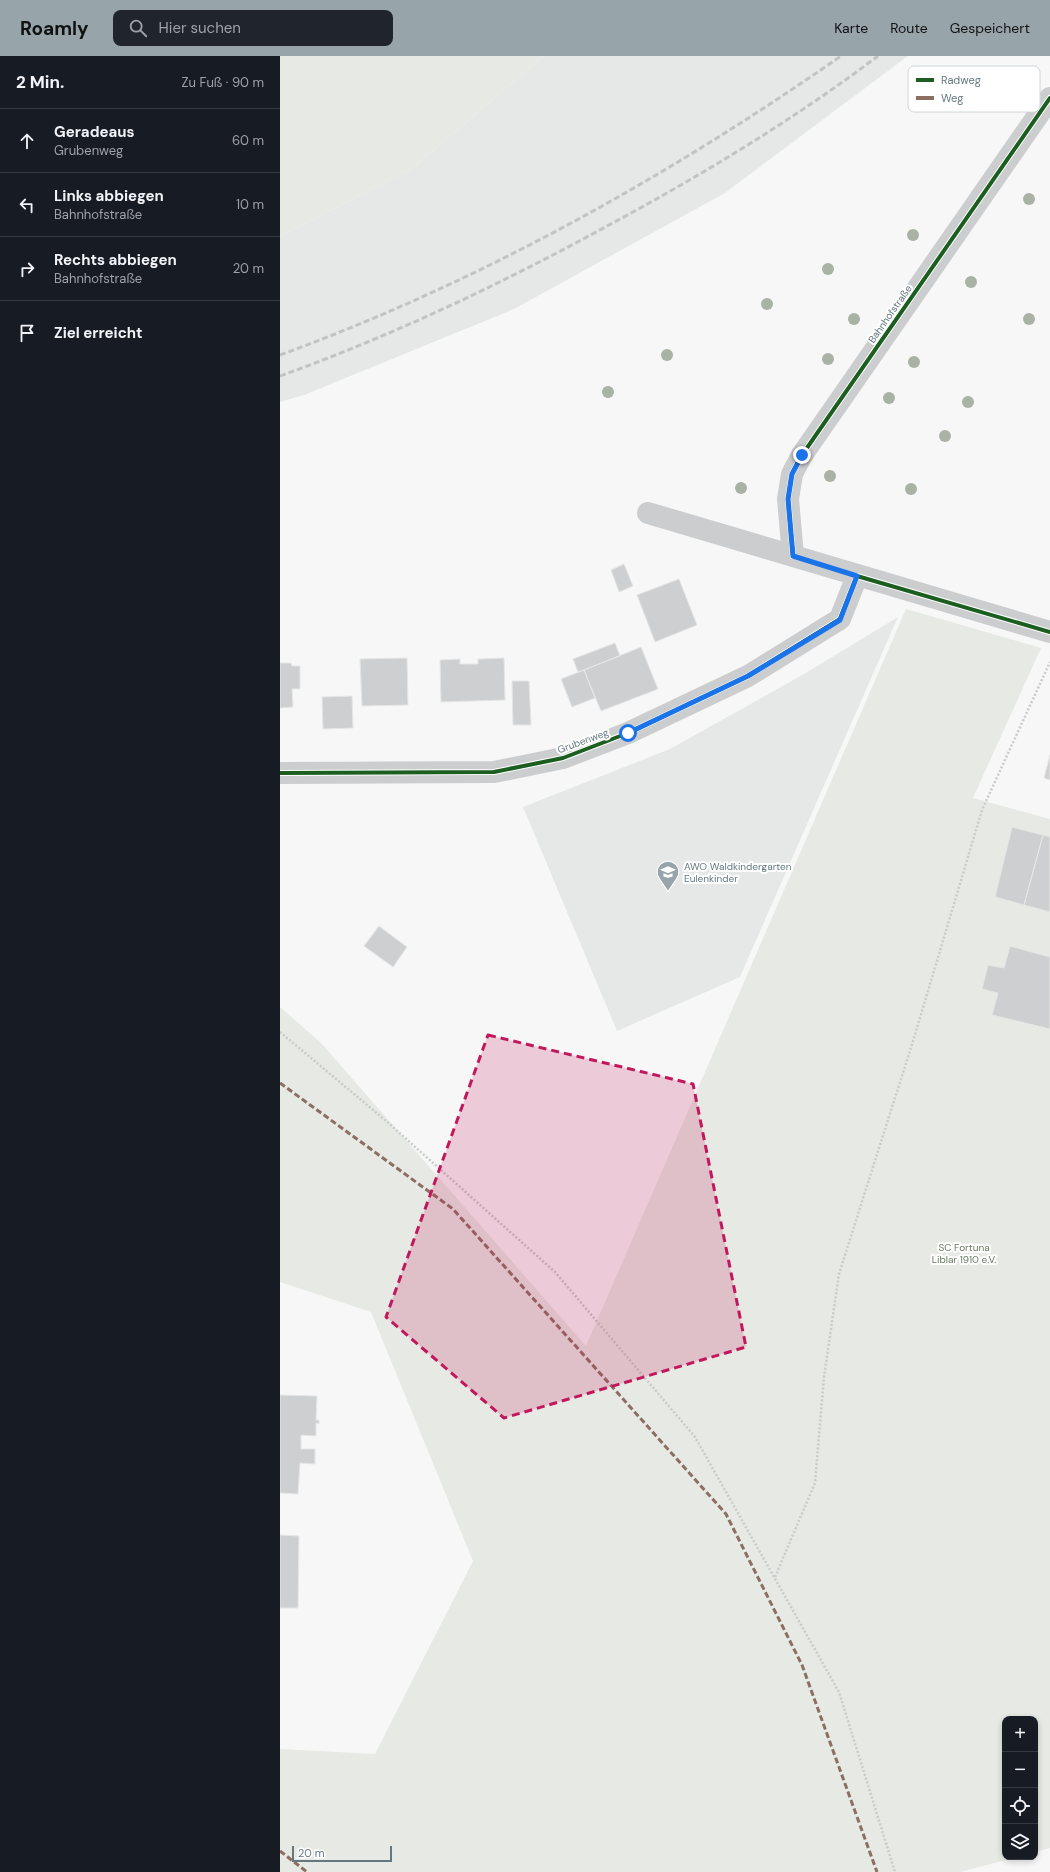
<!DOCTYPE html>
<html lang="de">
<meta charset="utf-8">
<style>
body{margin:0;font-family:"DM Sans",sans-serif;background:#20242c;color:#f1f3f6}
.controls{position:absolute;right:12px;bottom:12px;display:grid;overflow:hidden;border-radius:8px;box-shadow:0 2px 6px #0003}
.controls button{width:36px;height:36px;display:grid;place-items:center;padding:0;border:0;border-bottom:1px solid #363941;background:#171b24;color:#f1f3f6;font:20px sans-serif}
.scale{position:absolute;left:12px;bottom:10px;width:100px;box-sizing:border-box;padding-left:4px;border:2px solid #637881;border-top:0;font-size:11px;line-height:14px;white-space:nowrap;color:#637881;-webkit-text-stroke:3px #fff;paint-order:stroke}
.stop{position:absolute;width:12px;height:12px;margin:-9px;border:3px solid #1a73e8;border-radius:50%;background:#fff}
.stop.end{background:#1a73e8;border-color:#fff;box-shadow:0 1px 4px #0008}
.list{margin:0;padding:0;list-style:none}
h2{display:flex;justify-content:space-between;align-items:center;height:52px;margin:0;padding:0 16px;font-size:17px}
h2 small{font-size:13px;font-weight:400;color:#9ea1a6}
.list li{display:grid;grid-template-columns:26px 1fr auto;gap:12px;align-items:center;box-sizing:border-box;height:64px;padding:0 16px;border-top:1px solid #363941}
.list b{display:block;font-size:15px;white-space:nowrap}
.list p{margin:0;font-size:13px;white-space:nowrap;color:#9ea1a6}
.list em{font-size:13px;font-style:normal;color:#9ea1a6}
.icon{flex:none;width:22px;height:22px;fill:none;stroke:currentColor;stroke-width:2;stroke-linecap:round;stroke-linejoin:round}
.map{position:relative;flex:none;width:770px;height:1816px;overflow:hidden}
header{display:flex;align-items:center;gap:24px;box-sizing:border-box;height:56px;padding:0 20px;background:#97a4aa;color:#111}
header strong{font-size:19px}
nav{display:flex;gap:22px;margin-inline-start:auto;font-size:14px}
.search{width:280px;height:36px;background:#20242c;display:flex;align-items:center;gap:10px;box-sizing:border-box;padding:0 14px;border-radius:8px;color:#9ea1a6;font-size:15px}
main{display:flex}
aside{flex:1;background:#171b24}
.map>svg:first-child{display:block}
.built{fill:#e6e8e7}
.green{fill:#e6e9e4}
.building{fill:#cdcfd0;stroke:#e6e6e6}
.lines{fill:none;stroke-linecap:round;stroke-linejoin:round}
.path{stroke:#c9cbcc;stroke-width:2.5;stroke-dasharray:2 2;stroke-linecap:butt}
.minor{stroke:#cccdce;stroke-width:22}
.rail{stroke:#c1c3c4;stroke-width:3;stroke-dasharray:6 3;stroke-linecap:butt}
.quiet{stroke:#8d6e63;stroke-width:3;stroke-dasharray:6 3;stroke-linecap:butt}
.cycleway-casing{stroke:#fff;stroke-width:6}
.cycleway{stroke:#1b5e20;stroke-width:4}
.tree{fill:#a9b2a5}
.route{stroke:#1a73e8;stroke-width:5}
.marked{fill:#c2185b;fill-opacity:0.2;stroke:#c2185b;stroke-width:3;stroke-dasharray:8 5;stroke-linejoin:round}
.labels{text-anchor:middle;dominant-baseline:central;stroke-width:4;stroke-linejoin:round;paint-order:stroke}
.street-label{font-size:10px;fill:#637881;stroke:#fff}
.poi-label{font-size:10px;fill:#637881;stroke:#fff;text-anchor:start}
.park-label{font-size:10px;fill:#697962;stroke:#fff}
.key{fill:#fff;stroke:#d0d6d9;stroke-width:1}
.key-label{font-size:11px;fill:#637881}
</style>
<header>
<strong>Roamly</strong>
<div class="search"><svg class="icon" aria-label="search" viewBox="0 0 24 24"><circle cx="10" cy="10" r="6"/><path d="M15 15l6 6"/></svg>Hier suchen</div>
<nav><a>Karte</a><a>Route</a><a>Gespeichert</a></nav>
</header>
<main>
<aside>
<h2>2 Min.<small>Zu Fuß · 90 m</small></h2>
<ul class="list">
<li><svg class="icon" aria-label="ahead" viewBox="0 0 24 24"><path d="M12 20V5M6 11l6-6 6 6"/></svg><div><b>Geradeaus</b><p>Grubenweg</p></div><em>60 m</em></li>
<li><svg class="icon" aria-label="left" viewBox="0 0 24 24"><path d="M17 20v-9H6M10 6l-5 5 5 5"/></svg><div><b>Links abbiegen</b><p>Bahnhofstraße</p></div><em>10 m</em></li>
<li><svg class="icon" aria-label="right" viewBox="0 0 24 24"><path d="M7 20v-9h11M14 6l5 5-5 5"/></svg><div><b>Rechts abbiegen</b><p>Bahnhofstraße</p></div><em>20 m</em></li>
<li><svg class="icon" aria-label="arrive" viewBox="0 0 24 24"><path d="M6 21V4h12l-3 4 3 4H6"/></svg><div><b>Ziel erreicht</b></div></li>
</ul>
</aside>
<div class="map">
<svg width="770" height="1816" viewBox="0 0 770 1816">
<rect width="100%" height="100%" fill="#f7f7f7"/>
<path class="built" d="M 264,0 L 628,0 L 445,137 L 234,253 L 24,339 L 0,346 L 0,180 L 132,113 Z
M 618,561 L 460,921 L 337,975 L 243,751 L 390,693 L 524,618 Z"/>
<path class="green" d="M 0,0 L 264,0 L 132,113 L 0,180 Z
M 626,553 L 761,592 L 693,742 L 770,763 L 770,1792 L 755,1796 L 755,1663 L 725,1663 L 725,1801 L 737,1801 L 680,1816 L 0,1816 L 0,1693 L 95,1698 L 193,1505 L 91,1256 L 0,1226 L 0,951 L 41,987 L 306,1290 Z"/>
<path class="building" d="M 344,508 L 353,530 L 339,536 L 331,514 Z
M 399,523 L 417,569 L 375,586 L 357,539 Z
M 335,587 L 340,600 L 298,616 L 293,603 Z
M 361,591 L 378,633 L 321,655 L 304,614 Z
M 127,602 L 128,649 L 82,650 L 80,603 Z
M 224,602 L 225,644 L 161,646 L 160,604 L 180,603 L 180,608 L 198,608 L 198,603 Z
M 0,607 L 11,607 L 12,610 L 20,610 L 20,633 L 12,633 L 13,651 L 0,652 Z
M 304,614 L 315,642 L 292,651 L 281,623 Z
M 232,625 L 249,625 L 251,669 L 233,669 Z
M 72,640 L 73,672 L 43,673 L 42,641 Z
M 770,699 L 770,724 L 764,722 Z
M 732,771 L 763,779 L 744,849 L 715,841 Z
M 763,779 L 770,781 L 770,856 L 744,849 Z
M 99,870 L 127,891 L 113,911 L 84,890 Z
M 730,890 L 770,901 L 770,973 L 712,959 L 718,937 L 702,933 L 708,909 L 724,912 Z
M 0,1339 L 37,1340 L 36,1364 L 39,1364 L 39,1368 L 36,1367 L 36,1380 L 21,1379 L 21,1393 L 35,1393 L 35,1408 L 20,1407 L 18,1438 L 0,1437 Z
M 0,1479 L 19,1480 L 18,1552 L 0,1552 Z"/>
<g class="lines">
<path class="path" d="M 0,976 L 105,1064 L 275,1216 L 415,1381 L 559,1636 L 615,1816
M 495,1521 L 535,1427 L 544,1321 L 559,1218 L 634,982 L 702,754 L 770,606"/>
<path class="minor" d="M 368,457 L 770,576
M 513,500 L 508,443 L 512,418 L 522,399 L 770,42
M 0,717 L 214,716 L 283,702 L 348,677 L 468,620 L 560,563 L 577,520"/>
<path class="rail" d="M 0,299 C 200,226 387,121 561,0
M 0,320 C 114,279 223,227 329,169 C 422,119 513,64 598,0"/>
<path class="quiet" d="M 0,1027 L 173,1153 L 446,1458 L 522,1609 L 597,1816
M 0,1795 L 27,1816"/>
<g class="cycleway-casing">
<path id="cycleway" d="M 513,500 L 508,443 L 512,418 L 522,399 L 770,42
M 0,717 L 214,716 L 283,702 L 348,677 L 468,620 L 560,563 L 577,520 L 770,576"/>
</g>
<use href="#cycleway" class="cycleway"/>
</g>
<g class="tree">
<circle cx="749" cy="143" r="6"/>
<circle cx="633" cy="179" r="6"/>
<circle cx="548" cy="213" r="6"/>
<circle cx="691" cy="226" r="6"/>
<circle cx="487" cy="248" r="6"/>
<circle cx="574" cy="263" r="6"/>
<circle cx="749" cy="263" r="6"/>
<circle cx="387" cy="299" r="6"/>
<circle cx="548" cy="303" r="6"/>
<circle cx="634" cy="306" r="6"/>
<circle cx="328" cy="336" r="6"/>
<circle cx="609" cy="342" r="6"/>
<circle cx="688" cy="346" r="6"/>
<circle cx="665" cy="380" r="6"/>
<circle cx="550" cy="420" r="6"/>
<circle cx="461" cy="432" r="6"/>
<circle cx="631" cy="433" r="6"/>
</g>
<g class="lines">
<path class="route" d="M 348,677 L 468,620 L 560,564 L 577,520 L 513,500 L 508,443 L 512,418 L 522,399"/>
</g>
<path class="marked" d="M 208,979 L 413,1028 L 466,1291 L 224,1362 L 106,1261 Z"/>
<defs>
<g id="school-pin" transform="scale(1.15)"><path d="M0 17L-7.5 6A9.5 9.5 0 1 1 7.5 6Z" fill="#97a4aa" stroke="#fff"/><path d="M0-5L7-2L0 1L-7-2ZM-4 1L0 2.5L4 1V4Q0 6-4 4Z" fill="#fff"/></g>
</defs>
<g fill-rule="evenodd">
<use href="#school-pin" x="388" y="816"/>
</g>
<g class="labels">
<g class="street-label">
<text transform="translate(610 258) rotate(-55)">Bahnhofstraße</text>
<text transform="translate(303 685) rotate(-20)">Grubenweg</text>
</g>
<g class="poi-label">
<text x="404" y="810">AWO Waldkindergarten<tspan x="404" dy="12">Eulenkinder</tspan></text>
</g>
<g class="park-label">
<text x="684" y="1191">SC Fortuna<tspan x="684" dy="12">Liblar 1910 e.V.</tspan></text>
</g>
</g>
<rect x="628" y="10" width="132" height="46" rx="6" class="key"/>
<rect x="636" y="22" width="18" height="4" fill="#1b5e20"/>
<rect x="636" y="40" width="18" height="4" fill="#8d6e63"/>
<g class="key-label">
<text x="661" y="28">Radweg</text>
<text x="661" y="46">Weg</text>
</g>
</svg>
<div class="controls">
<button>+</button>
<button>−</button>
<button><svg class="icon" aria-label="locate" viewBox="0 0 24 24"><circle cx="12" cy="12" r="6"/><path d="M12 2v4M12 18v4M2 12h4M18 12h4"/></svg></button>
<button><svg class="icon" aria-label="layers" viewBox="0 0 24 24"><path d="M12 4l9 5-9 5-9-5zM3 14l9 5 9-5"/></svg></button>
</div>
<div class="scale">20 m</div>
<div class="stop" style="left:348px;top:677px"></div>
<div class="stop end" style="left:522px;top:399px"></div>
</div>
</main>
